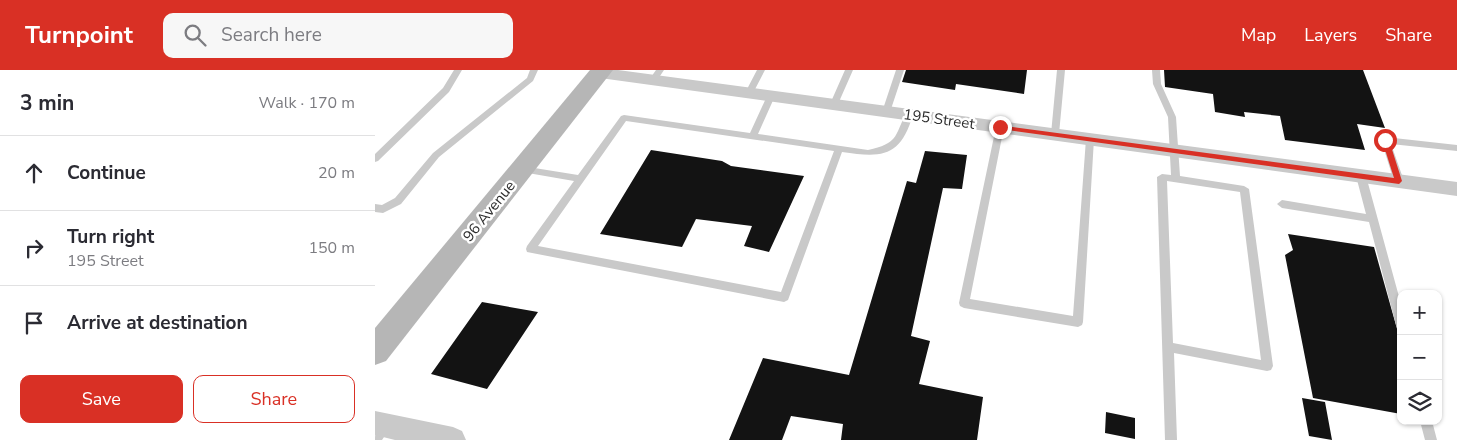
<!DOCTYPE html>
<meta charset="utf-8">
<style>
body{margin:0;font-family:"Nunito Sans",sans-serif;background:#f7f7f7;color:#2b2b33}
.controls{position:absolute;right:15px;bottom:15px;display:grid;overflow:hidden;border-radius:10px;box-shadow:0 1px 4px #0004}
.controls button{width:45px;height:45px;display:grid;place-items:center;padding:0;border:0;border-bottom:1px solid #e1e1e2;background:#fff;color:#2b2b33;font:25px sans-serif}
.stop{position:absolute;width:15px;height:15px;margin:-11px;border:4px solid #d93025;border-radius:50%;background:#fff}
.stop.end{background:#d93025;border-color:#fff;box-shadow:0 1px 5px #0008}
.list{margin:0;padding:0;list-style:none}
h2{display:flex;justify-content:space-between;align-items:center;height:65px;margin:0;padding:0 20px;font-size:21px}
h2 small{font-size:16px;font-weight:400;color:#7c7c81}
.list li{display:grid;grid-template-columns:32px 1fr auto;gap:15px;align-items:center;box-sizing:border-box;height:75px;padding:0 20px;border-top:1px solid #e1e1e2}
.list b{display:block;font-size:19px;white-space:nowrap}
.list p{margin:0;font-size:16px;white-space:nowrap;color:#7c7c81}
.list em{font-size:16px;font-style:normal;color:#7c7c81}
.actions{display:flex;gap:10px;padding:15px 20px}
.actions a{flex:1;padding:11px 0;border:1px solid #d93025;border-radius:10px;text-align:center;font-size:18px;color:#d93025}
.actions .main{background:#d93025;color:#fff}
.icon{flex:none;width:28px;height:28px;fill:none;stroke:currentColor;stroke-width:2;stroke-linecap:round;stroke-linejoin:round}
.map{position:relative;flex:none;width:1082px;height:370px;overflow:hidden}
header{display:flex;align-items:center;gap:30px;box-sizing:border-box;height:70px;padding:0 25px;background:#d93025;color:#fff}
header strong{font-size:24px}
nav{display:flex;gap:28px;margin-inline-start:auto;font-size:18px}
.search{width:350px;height:45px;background:#f7f7f7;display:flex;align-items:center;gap:12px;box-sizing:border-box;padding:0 18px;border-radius:10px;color:#7c7c81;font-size:19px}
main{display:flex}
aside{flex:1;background:#fff}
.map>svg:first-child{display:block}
.building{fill:#131313}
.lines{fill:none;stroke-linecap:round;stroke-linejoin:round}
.lane{fill:#c9c9c9;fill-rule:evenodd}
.street{fill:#c9c9c9;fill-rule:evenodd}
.secondary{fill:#b6b6b6;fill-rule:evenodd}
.route{fill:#d93025}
.labels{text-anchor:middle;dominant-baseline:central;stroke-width:5;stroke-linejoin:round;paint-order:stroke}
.street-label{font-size:15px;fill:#2c2c2c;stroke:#fff}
</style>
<header>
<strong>Turnpoint</strong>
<div class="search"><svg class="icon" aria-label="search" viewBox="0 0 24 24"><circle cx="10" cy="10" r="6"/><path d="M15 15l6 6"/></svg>Search here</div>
<nav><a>Map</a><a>Layers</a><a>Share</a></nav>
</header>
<main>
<aside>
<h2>3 min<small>Walk · 170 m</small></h2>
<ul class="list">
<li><svg class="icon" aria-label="ahead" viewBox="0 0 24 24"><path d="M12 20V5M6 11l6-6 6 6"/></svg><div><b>Continue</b></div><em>20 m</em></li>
<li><svg class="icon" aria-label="right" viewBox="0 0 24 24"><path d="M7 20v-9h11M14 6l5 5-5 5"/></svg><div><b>Turn right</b><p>195 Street</p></div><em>150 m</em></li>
<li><svg class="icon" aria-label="arrive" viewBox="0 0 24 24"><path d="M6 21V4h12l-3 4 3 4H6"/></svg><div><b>Arrive at destination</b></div></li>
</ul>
<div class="actions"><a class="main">Save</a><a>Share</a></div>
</aside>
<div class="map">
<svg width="1082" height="370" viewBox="0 0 1082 370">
<rect width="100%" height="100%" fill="#fff"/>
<path class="building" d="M 531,0 L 652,0 L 649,24 L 581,14 L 580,20 L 527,12 Z
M 789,0 L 988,0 L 1010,58 L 982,54 L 990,80 L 910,70 L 905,46 L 869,42 L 870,47 L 840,42 L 838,24 L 790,17 Z
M 276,80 L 347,91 L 356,96 L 429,106 L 394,182 L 369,176 L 377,156 L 321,149 L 307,177 L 225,164 Z
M 550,81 L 592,85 L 587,119 L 568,118 L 536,266 L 555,271 L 544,314 L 608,327 L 602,370 L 466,370 L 468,354 L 416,346 L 407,370 L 354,370 L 388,288 L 474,305 L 532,111 L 541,113 Z
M 913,164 L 999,177 L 1026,273 L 1026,344 L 938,328 L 910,185 L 918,180 Z
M 107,232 L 163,242 L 112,319 L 56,304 Z
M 927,328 L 950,332 L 957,370 L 934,366 Z
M 731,342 L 760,348 L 760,369 L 730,363 Z"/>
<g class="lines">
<path class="lane" d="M 79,0 L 87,0 L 74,22 L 3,91 L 0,92 L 0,84 L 68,18 Z
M 155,0 L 163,0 L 158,11 L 64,87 L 26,134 L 8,143 L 0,142 L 0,134 L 7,135 L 20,128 L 58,83 L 152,8 Z
M 281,0 L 289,0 L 281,12 L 275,12 L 274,10 Z
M 382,0 L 390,0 L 377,25 L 371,25 L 370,23 Z
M 470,0 L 478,0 L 463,34 L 459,37 L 456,36 L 455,34 Z
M 521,0 L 529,0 L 515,42 L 511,45 L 507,42 Z
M 682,0 L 690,0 L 684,64 L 680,67 L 676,64 Z
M 777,0 L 785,0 L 786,14 L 801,47 L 805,106 L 869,116 L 874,119 L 898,296 L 896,300 L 892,301 L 799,283 L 802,370 L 790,370 L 782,107 L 787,104 L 796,105 L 793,47 L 778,14 ZM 792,111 L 865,122 L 886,290 L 798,273 Z
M 396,23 L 400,26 L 383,64 L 493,80 C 523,73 519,68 531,43 L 534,42 L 538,45 C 525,87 508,88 467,82 L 413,230 L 409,232 L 152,182 L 151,179 L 152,176 L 199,111 L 147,102 L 143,99 L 144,97 L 147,96 L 203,105 L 246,46 L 249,45 L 375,63 L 392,26 ZM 251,51 L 459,81 L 406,222 L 163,176 Z
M 625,54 L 629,57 L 595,229 L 698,246 L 711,69 L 715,66 L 719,69 L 708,252 L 707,255 L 703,257 L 589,238 L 585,236 L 584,233 L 621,57 Z
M 1010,67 L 1082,75 L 1082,81 L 1016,74 L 1029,111 L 1024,114 L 1019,111 L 1006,70 Z
M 986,103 L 991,106 L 1026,234 L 1026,260 L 1022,258 L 1021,255 L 994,152 L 907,138 L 902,134 L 907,130 L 991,144 L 981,106 Z
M 11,349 L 15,351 L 17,355 L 7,370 L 0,370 C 0,361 2,353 11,349 Z
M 1045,351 L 1057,351 L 1062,370 L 1050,370 Z"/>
<path class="street" d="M 219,0 L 243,0 L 1082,112 L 1082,126 L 225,8 L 219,7 L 217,3 Z
M 0,341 L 78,357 L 87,361 L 91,370 L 20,370 L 0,365 Z"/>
<path class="secondary" d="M 215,0 L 238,0 L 11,291 L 0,295 L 0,258 Z"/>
</g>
<path class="route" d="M 623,55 L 1019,108 L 1007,70 L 1010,67 L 1014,70 L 1027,111 L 1024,114 L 625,59 Z"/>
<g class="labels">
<g class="street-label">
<text transform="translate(564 49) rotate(8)">195 Street</text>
<text transform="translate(114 141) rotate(-51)">96 Avenue</text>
</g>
</g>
</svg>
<div class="controls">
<button>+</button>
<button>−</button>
<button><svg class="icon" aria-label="layers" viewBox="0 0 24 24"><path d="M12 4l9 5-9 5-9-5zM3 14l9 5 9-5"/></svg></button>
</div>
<div class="stop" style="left:1010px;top:70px"></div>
<div class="stop end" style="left:625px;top:57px"></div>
</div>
</main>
